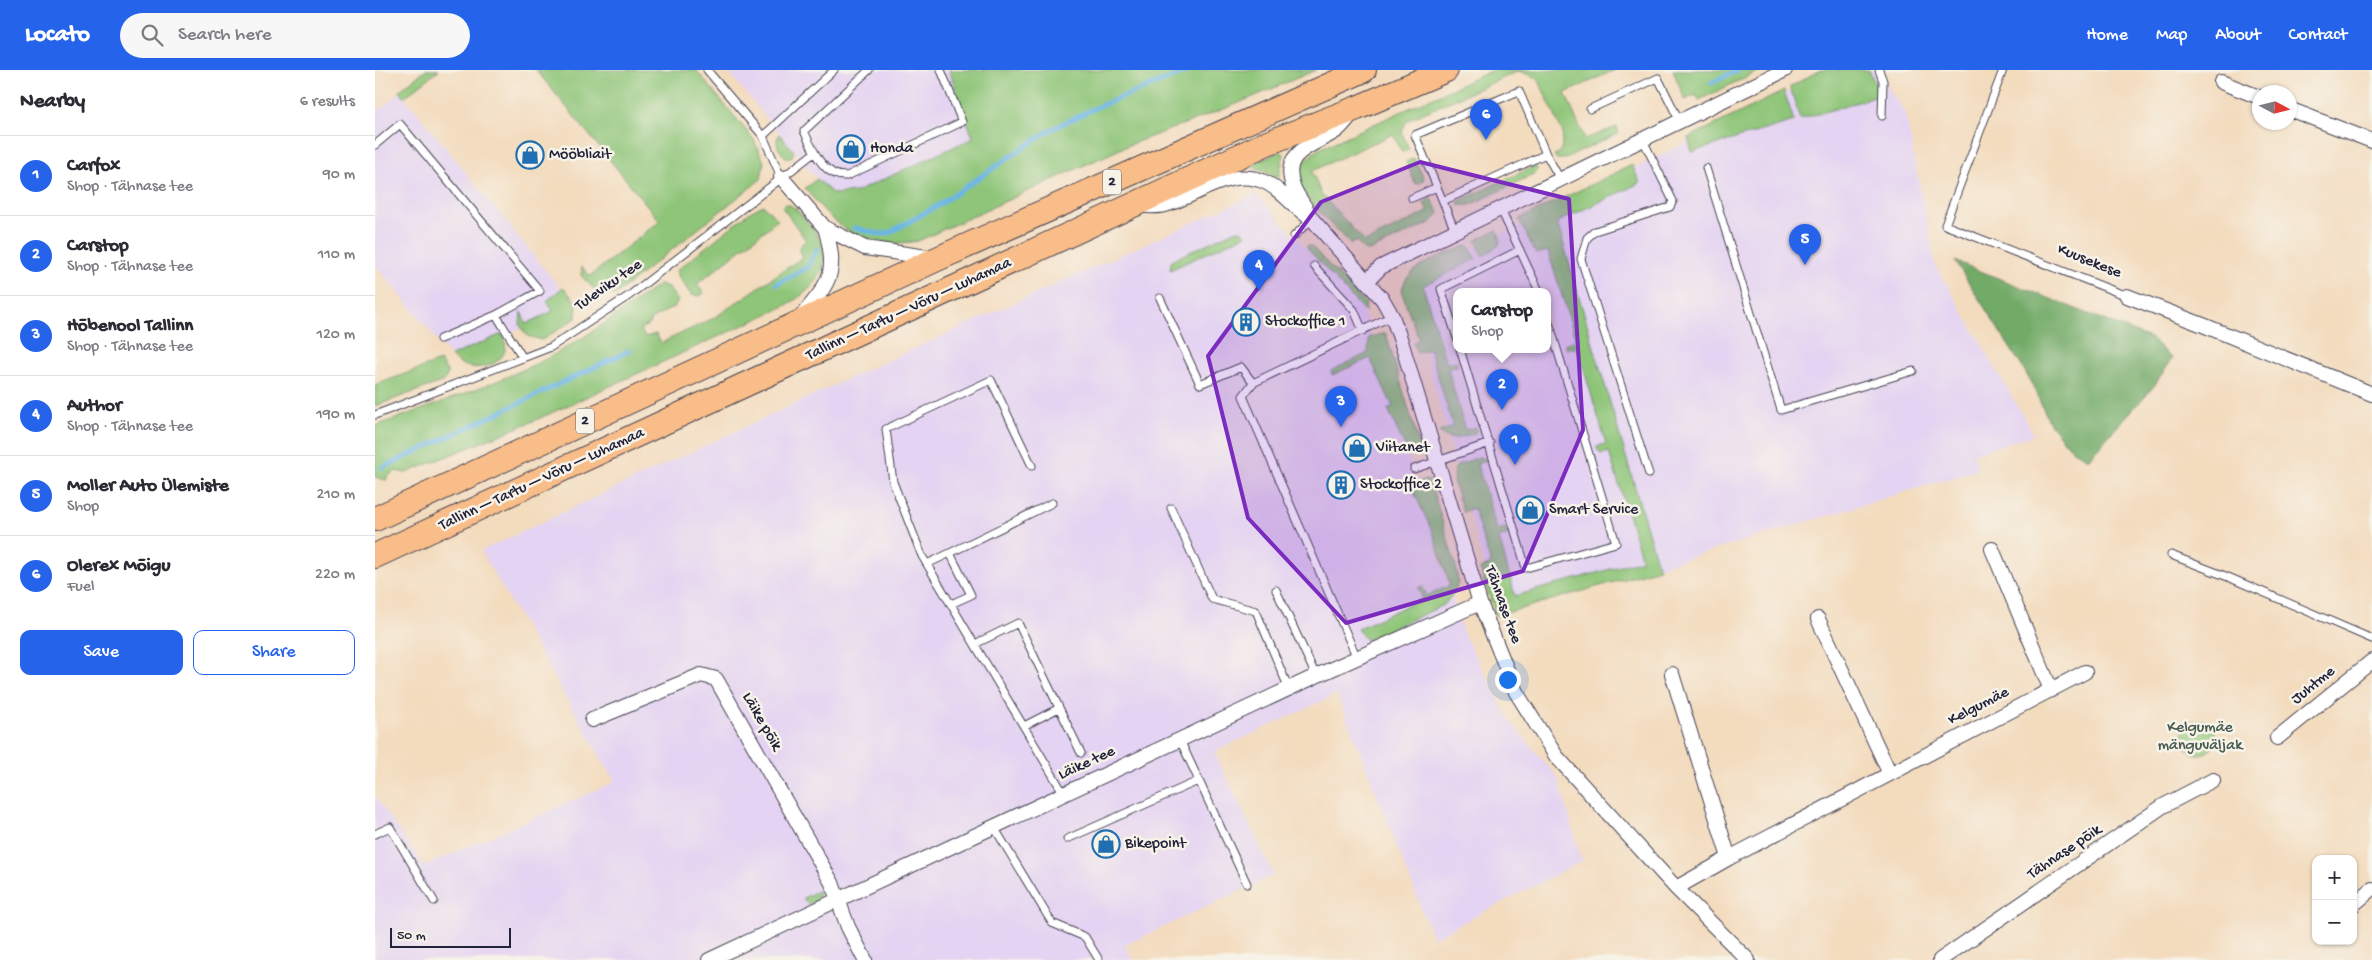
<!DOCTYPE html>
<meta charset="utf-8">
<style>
body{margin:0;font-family:"Gochi Hand",sans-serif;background:#f7f7f7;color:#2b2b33}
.controls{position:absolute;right:15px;bottom:15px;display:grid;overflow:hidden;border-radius:10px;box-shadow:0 1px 4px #0004}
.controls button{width:45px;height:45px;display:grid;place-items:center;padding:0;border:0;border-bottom:1px solid #e1e1e2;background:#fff;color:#2b2b33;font:25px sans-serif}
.compass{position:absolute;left:1877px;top:15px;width:45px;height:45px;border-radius:50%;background:#fff;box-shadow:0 1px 4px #0004;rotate:97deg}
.scale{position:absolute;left:15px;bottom:12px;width:121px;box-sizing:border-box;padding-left:5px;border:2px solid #22223b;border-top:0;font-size:14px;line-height:18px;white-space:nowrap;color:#22223b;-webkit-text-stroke:4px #f7f3e8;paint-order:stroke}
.you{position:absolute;left:1132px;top:609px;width:18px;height:18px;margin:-12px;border:4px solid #fff;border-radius:50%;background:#1a73e8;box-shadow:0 0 0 8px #1a73e833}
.badge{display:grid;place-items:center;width:32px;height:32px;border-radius:50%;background:#2563eb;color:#fff;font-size:16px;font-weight:700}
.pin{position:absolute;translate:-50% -41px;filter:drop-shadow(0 1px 2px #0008)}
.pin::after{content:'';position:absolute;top:26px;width:18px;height:15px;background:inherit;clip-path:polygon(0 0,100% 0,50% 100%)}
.popup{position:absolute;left:1078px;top:218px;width:98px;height:65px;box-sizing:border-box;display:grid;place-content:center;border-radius:10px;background:#fff;filter:drop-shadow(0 1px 4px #0005);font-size:16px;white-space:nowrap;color:#7c7c81}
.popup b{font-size:19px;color:#2b2b33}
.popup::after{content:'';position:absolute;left:50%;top:100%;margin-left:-10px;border:10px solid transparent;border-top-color:#fff}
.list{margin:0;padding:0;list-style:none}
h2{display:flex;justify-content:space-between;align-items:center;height:65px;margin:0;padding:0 20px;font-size:21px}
h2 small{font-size:16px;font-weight:400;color:#7c7c81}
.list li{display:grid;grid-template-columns:32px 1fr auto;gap:15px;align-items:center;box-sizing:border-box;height:80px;padding:0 20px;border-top:1px solid #e1e1e2}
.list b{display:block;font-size:19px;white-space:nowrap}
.list p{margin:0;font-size:16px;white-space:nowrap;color:#7c7c81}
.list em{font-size:16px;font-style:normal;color:#7c7c81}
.actions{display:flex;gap:10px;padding:15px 20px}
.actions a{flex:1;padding:11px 0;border:1px solid #2563eb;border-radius:10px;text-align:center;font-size:18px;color:#2563eb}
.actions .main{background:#2563eb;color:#fff}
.icon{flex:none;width:28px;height:28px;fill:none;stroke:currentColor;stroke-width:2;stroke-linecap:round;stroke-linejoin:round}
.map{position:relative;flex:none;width:1997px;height:890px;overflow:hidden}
header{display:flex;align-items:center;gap:30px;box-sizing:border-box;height:70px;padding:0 25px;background:#2563eb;color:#fff}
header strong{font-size:24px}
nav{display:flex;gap:28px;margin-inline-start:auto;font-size:18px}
.search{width:350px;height:45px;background:#f7f7f7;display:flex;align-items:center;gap:12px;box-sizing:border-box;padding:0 18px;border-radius:28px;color:#7c7c81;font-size:19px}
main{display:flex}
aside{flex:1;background:#fff}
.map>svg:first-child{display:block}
.built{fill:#e4d3f2;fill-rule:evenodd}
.green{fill:#8ec578;stroke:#58745a}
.forest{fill:#72aa68;stroke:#4a6652}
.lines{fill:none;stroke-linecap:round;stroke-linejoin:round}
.stream{stroke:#6cb6e4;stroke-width:5}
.lane-casing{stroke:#413e4f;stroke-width:9}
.street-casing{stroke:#413e4f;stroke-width:16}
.highway-casing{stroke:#413e4f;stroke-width:26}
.lane{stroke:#fff;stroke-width:7}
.street{stroke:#fff;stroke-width:14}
.highway{stroke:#f8bd88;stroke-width:24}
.marked{fill:#7b2cbf;fill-opacity:0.2;stroke:#7b2cbf;stroke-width:4;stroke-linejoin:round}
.labels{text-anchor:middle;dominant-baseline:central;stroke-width:5;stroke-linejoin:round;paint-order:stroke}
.shield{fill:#f7f3e8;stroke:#62616f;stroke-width:1}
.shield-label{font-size:15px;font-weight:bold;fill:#22223b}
.poi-label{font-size:16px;fill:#22223b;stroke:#f7f3e8;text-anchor:start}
.street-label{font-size:16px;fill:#22223b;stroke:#f7f3e8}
.park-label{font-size:16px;fill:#485b50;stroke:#f7f3e8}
</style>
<header>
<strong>Locato</strong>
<div class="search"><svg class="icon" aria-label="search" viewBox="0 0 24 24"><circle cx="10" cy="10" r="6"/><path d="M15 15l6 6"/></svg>Search here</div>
<nav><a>Home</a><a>Map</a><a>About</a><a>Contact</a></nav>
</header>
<main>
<aside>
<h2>Nearby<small>6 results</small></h2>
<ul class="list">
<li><span class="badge">1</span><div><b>Carfox</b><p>Shop · Tähnase tee</p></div><em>90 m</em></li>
<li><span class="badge">2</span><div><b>Carstop</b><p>Shop · Tähnase tee</p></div><em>110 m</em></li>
<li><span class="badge">3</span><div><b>Hõbenool Tallinn</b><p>Shop · Tähnase tee</p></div><em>120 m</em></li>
<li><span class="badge">4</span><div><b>Author</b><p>Shop · Tähnase tee</p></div><em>190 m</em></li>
<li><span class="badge">5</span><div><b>Moller Auto Ülemiste</b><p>Shop</p></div><em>210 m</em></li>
<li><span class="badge">6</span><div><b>Olerex Mõigu</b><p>Fuel</p></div><em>220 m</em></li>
</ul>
<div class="actions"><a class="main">Save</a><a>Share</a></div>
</aside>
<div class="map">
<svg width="1997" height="890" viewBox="0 0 1997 890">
<rect width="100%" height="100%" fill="#f7f3e8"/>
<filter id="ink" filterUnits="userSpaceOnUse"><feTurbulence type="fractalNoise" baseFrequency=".02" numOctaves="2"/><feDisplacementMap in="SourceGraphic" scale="10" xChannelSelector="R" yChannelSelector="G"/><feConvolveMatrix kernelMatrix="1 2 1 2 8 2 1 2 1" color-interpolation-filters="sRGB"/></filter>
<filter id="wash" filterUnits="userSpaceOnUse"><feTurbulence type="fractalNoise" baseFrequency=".0096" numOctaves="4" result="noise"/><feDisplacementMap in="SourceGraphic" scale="20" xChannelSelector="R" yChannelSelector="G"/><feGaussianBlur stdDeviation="1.12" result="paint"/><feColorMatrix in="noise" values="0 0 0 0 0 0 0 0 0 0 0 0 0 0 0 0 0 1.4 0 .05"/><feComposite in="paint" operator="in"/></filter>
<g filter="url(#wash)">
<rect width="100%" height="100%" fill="#f3dbbe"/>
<path class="built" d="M 352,0 L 576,0 L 603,68 L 466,138 Z
M 1459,0 L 1501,0 L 1530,42 L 1560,194 L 1659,365 L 1599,383 L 1602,400 L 1123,546 L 1033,220 L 1039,207 ZM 1082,221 L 1172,221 L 1172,279 L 1082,279 Z
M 25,22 L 199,235 L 77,288 L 0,194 L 0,44 Z
M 881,124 L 988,240 L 1089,565 L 1136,653 L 1183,708 L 1207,791 L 1058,868 L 962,624 L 839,682 L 899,805 L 750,875 L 758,890 L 0,890 L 0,726 L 49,796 L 240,712 L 106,481 L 483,304 Z"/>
<path class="green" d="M 50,0 L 64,0 L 30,27 L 24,21 Z
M 161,0 L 321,0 L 379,70 L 389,92 L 386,109 L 241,224 C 224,226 216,217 206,205 L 207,197 L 215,206 L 285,151 Z
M 574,0 L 941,0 L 859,35 L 754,75 L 543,171 C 488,180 463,160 430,118 L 442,109 L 458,124 L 481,122 L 598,68 Z
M 1118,0 L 1240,0 L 1190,23 L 1210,69 L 1242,57 L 1244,63 L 1190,89 L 1182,89 L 1179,86 L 1186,81 L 1188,63 L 1164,11 L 1160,7 L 1144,1 L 1035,49 L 1030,54 L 1027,63 L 1034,79 L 1027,82 L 1018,64 L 937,101 L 946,124 L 990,172 L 1053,142 L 1049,133 L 1055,127 L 1064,143 L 1057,152 L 994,181 L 989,180 L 981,171 L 976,174 C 962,159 921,125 923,104 C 924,94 935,86 942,80 Z
M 1298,0 L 1386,0 L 1324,30 L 1321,25 L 1310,30 Z
M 1445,0 L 1494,0 L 1503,19 L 1503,24 L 1500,27 L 1425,49 L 1415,17 Z
M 1409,21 L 1419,51 L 1317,82 L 1313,68 Z
M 404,64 L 419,81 L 417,87 L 412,88 C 404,82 399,73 404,64 Z
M 905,81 L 909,84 L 903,108 L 878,96 L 879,93 Z
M 1039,88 L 1049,109 L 1044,114 L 1040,113 L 1031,92 Z
M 1257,95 L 1265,113 L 1182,152 L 1284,499 L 1121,546 L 1105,499 L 1116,494 L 1098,438 L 1088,442 L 1078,411 L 1079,400 L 1083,395 L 1104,387 L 1112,390 L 1102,394 L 1122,460 L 1130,458 L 1134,461 L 1133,464 L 1124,468 L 1140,526 L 1267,490 L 1234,382 L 1226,384 L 1222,379 L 1222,377 L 1231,373 L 1202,277 L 1192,279 L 1190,277 L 1191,274 L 1201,270 L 1173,181 L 1161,184 L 1144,149 Z
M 1160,96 L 1163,99 L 1157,105 L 1095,135 L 1083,135 L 1084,131 Z
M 411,134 C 421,136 427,146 434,154 C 466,192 444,218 406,238 L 163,349 L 31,403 L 21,401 L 13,406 L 11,410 L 0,407 L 0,356 C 56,336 113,317 167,291 C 209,270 247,241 285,214 L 293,217 L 303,231 L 299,237 L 275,250 L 275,254 L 265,259 L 270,267 L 281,264 L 286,273 L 339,248 L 428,187 L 423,178 L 431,170 L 407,137 Z
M 388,135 L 403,150 L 322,214 L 329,223 L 325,226 L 316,225 L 302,204 L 302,200 L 375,142 Z
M 866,160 L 871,165 L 795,200 L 796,191 L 804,187 L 859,161 Z
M 1122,160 L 1125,169 L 1124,175 L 1108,186 L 1101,170 Z
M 1093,175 L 1101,189 L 1048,216 L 1071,293 L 1081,291 L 1082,293 L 1082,296 L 1073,299 L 1090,360 L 1101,357 L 1102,359 L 1100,363 C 1086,367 1076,373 1064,362 L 1078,357 L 1055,279 L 1042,283 L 1038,272 L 1044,270 L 1027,223 C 1027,196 1072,184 1093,175 Z
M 933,176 L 936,176 L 991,234 L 990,242 L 931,177 Z
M 188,217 L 202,233 L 201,248 L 167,270 L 152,266 L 145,255 L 146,242 L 151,254 L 178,241 L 172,231 Z
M 127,264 C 144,295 93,309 76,286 Z
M 1007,264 L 1011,264 L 1043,370 L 1045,379 L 1038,384 L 1033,384 L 1013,339 L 1018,337 L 995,288 L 957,305 L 956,301 L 993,283 L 994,267 Z
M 65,291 L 73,303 L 69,311 L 0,336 L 0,315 Z
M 1050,410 L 1055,411 L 1081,497 L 1083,512 L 1080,521 L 1069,535 L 991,570 L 982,559 L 1048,528 L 1043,518 L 1047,516 L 1052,526 L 1075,515 L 1058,463 L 1039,422 L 1041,413 Z
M1807 667a17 17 0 1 1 34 0a17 17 0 1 1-34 0Z
M 447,819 L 440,832 L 433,834 L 428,828 Z"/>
<path class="forest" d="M 1580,191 L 1777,269 L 1797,289 L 1779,316 L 1713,389 L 1696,379 L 1676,355 L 1651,303 Z"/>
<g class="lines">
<path class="stream" d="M 1336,13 L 1363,0
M 479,158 L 505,164 L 514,163 L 562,136 L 675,60 L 722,37 L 816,0
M 401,214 L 433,197 L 442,179
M 7,398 L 254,281"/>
</g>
</g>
<g filter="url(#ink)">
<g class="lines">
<g class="lane-casing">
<path id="lane" d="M 332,0 L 388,66 L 406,107
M 494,0 L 429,61 C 438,80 449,108 472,106 L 587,52 L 566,0
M 1504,0 L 1508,11 L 1507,46
M 1628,0 L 1570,155 L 1752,226
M 1215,39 L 1283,8 L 1305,52
M 388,66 L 459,0
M 1268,70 L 1298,131 L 1295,137 L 1220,161 L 1212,168 L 1206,189 L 1274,404
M 0,75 L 25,54 L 165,221 L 121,245 L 148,288
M 1331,98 L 1406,340 L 1538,301
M 1062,117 L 1040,65 L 1144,21 L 1171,84 L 1185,109
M 1037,128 L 1062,117 L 1080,161
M 1068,131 L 1171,84
M 1125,138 L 1164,221
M 919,166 L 937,149
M 939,196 L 979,240 L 988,261
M 785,228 L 825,314 L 866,297 L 878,313
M 1082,268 L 1066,219 L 1145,180
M 65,269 L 121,245
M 1085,279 L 1151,498 L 1241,473 L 1172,246
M 0,345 L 176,277 L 255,225 L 439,83
M 657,396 L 616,310 L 511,359 L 518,412 L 547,486 L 689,724
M 1039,399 L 1115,373
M 796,438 L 837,529 L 881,541 L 914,619
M 575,483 L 677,433
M 1796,485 L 1853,507 L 1997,569
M 552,494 L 575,483 L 596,525 L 576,534
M 901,520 L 941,606
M 600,574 L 643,553 L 706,683
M 982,588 L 868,326 L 878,313 L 1017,246
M 649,656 L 684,638
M 805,670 L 872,814
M 619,757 L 677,853 L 710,867 L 724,890
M 0,764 L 15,757 L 59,831
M 692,769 L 823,711"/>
</g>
<g class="street-casing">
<path id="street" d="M 1846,12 L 1884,27
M 1914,39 L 1997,71
M 406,107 L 450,158 L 490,178 L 559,188
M 767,136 C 774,136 783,137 790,135 C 823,126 857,95 892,113 C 909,122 920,139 937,149 L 1008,230 L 1017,246 L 1026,271 L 1105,533 L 1141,622 L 1181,686 L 1301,818 L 1373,890
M 935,146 C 930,135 922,127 918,116 C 905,81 940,75 961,61 C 967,57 972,49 977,44
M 992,211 L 1006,197 L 1410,0
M 1752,226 L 1828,255 L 1997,324
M 425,248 C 454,213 464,204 450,158
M 1617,479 L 1676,620
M 1443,549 L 1515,704
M 1297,604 L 1354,788
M 217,650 L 326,605 L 341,609 L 457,813 L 473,857 L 490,890
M 1902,668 L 1997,591
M 1301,818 L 1354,788 L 1710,602
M 1978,835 L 1997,819
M 334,890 L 941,606 L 1105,533
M 1565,890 L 1788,736 L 1838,710"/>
</g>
<g class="highway-casing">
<path id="highway" d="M 0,449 L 562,189 L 989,0
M 0,486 L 890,74 L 982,38 L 1071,0"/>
</g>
<use href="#lane" class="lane"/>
<use href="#street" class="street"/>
<use href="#highway" class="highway"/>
</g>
</g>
<path class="marked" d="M 1045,92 L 1194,129 L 1208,360 L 1148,501 L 971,553 L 873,448 L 833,286 L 946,132 Z"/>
<defs>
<g id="shop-ring" transform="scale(1.4375)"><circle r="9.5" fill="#f7f3e8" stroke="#1f6fb2" stroke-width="1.5"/><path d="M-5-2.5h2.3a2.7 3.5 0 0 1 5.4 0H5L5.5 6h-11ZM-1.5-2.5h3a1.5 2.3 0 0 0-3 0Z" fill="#1f6fb2"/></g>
<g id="building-ring" transform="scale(1.4375)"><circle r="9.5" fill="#f7f3e8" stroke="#1f6fb2" stroke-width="1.5"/><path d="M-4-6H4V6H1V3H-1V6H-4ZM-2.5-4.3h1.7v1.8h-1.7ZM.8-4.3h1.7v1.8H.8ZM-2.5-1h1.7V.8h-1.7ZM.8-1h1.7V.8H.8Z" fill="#1f6fb2"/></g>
</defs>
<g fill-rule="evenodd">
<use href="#shop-ring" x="476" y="79"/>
<use href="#shop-ring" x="155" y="85"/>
<use href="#building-ring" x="871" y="252"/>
<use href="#shop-ring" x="982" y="378"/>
<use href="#building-ring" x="966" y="415"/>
<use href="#shop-ring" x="1155" y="440"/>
<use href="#shop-ring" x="731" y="774"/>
</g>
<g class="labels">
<g class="shield">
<rect x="728" y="99.5" width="18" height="25" rx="4"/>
<rect x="201" y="338.5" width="18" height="25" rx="4"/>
</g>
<g class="shield-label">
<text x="737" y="112">2</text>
<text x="210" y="351">2</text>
</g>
<g class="poi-label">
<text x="495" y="79">Honda</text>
<text x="174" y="85">Mööbliait</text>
<text x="890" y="252">Stockoffice 1</text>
<text x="1001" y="378">Viitanet</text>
<text x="985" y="415">Stockoffice 2</text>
<text x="1174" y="440">Smart Service</text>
<text x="750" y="774">Bikepoint</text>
</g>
<g class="street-label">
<text transform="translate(1714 192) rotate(22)">Kuusekese</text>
<text transform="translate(234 216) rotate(-35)">Tuleviku tee</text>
<text transform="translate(534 240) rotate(-25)">Tallinn — Tartu — Võru — Luhamaa</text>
<text transform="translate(167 410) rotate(-25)">Tallinn — Tartu — Võru — Luhamaa</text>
<text transform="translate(1127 535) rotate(70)">Tähnase tee</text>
<text transform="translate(1939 616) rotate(-39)">Juhtme</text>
<text transform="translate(1604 637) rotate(-27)">Kelgumäe</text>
<text transform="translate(386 652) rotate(60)">Läike põik</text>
<text transform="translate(712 694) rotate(-25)">Läike tee</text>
<text transform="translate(1690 783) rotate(-34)">Tähnase põik</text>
</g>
<g class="park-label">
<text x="1825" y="658">Kelgumäe<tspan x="1825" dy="18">mänguväljak</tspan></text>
</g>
</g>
</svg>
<div class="controls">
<button>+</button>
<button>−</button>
</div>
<svg class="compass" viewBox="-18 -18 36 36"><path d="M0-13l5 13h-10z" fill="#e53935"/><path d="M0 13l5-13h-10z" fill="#7c7c81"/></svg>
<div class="scale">50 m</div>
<div class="you"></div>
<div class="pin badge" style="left:1140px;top:395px">1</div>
<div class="pin badge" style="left:1127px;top:340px">2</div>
<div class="popup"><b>Carstop</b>Shop</div>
<div class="pin badge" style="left:966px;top:357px">3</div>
<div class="pin badge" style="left:884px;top:221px">4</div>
<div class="pin badge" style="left:1430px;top:195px">5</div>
<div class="pin badge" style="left:1111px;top:70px">6</div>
</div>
</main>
